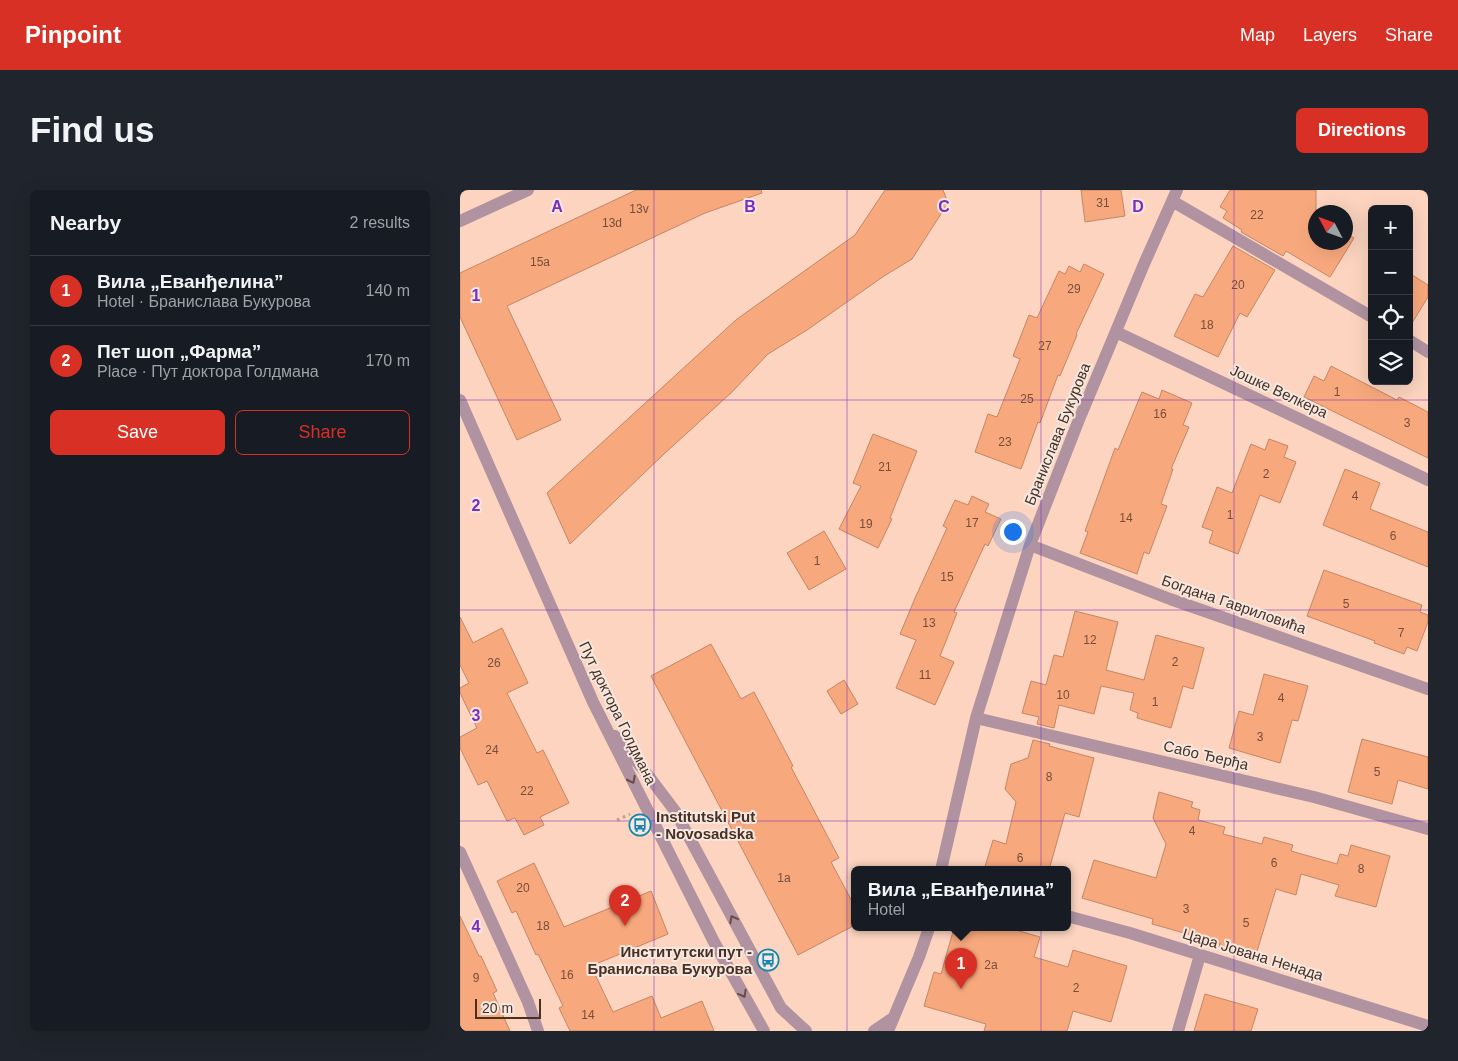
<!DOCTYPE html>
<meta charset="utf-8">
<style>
body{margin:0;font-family:Helvetica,sans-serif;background:#20242c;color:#f1f3f6}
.controls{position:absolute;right:15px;top:15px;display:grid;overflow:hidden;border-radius:8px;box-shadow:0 5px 20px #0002}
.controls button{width:45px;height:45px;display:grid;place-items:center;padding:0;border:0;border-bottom:1px solid #363941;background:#171b24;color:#f1f3f6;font:25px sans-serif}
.compass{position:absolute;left:848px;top:15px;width:45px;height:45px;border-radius:50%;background:#171b24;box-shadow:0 5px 20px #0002;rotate:311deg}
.scale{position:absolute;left:15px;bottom:12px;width:66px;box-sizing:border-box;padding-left:5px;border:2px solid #4a3023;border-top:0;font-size:14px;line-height:18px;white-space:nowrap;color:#4a3023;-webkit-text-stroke:4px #f5e8e1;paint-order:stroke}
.you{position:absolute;left:552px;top:341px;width:18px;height:18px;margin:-12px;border:4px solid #fff;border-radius:50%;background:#1a73e8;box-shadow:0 0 0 8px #1a73e833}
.badge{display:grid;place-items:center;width:32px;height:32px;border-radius:50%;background:#d93025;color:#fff;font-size:16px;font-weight:700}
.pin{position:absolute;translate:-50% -41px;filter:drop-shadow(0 1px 2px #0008)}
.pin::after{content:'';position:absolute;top:26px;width:18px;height:15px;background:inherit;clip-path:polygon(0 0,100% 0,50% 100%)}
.popup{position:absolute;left:391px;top:676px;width:220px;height:65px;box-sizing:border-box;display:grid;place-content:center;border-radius:8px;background:#171b24;filter:drop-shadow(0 1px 4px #0005);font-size:16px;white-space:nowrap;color:#9ea1a6}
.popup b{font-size:19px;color:#f1f3f6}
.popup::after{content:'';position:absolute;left:50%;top:100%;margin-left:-10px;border:10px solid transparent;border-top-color:#171b24}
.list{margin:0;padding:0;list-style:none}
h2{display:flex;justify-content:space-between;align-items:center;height:65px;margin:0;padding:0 20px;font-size:21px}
h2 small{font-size:16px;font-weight:400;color:#9ea1a6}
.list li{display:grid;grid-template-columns:32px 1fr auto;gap:15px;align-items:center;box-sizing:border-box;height:70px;padding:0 20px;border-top:1px solid #363941}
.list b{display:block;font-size:19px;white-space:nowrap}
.list p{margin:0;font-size:16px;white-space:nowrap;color:#9ea1a6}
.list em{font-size:16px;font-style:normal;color:#9ea1a6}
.actions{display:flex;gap:10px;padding:15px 20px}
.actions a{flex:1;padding:11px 0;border:1px solid #d93025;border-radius:8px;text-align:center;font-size:18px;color:#d93025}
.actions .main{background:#d93025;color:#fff}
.icon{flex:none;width:28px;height:28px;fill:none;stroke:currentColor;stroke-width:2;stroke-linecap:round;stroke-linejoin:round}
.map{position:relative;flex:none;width:968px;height:841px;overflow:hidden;border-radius:8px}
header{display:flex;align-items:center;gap:30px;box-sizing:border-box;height:70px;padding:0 25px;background:#d93025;color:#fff}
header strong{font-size:24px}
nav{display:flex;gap:28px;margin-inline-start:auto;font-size:18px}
.intro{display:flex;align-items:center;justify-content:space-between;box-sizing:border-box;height:120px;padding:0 30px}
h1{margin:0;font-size:35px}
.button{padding:12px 22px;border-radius:8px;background:#d93025;color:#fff;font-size:18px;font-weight:700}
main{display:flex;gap:30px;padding:0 30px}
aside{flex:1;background:#171b24;border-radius:8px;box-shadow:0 5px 20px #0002}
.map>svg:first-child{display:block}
.building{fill:#f8a87d;stroke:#c38766}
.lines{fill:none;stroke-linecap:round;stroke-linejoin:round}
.path{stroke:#c19e8c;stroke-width:3;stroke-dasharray:2.5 4;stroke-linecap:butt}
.minor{stroke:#b092a0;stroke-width:12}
.oneway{stroke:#694d48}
.grid{fill:none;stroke:#7b2cbf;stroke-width:1;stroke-opacity:0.55}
.labels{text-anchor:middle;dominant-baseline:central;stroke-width:4;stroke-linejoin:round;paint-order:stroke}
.number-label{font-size:12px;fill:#764e3a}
.street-label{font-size:15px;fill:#4a3023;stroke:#f5e8e1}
.poi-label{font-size:15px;font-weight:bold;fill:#4a3023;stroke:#f5e8e1;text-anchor:start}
.grid-label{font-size:16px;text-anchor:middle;font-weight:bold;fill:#7b2cbf;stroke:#f5e8e1;stroke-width:4;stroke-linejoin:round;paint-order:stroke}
</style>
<header>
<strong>Pinpoint</strong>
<nav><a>Map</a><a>Layers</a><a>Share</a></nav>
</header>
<div class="intro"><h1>Find us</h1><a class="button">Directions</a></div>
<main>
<aside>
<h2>Nearby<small>2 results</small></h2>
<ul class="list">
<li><span class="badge">1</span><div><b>Вила „Еванђелина”</b><p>Hotel · Бранислава Букурова</p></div><em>140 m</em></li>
<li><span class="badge">2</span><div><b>Пет шоп „Фарма”</b><p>Place · Пут доктора Голдмана</p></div><em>170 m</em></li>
</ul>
<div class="actions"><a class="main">Save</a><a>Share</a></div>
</aside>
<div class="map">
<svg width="968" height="841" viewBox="0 0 968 841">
<rect width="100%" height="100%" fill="#fcd4bf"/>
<path class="building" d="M 176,0 L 301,0 L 302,3 L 245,23 L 47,116 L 101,230 L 57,250 L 0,127 L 0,83 Z
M 425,0 L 483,0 L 488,13 L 452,69 L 424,86 L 347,140 L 308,164 L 272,202 L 204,264 L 110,354 L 87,303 L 277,129 L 395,45 Z
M 621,0 L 661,0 L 665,26 L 625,32 Z
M 770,0 L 856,0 L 856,52 L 886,52 L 886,43 L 894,48 L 870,87 L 826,61 L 823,66 L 781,42 L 782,40 L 763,28 L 767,21 L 760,17 Z
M 773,56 L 815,80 L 787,127 L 780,123 L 758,167 L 714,146 L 735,104 L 743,107 Z
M 624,74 L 644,84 L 616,144 L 617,145 L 600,186 L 598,185 L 580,233 L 578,232 L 561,279 L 515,262 L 528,224 L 537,227 L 560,169 L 553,166 L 569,125 L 577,128 L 599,81 L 605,84 L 609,76 L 620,82 Z
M 949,83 L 968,95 L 968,107 L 949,138 Z
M 871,176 L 937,210 L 939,207 L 968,222 L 968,268 L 844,207 L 854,186 L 864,191 Z
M 702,200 L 732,213 L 723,235 L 729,237 L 711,279 L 713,279 L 701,314 L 707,316 L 689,364 L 684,362 L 677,384 L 620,363 L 628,342 L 625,341 L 655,258 L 658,260 L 682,202 L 699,209 Z
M 413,244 L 457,261 L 430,328 L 432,329 L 418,358 L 379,339 L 401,296 L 393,293 Z
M 809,249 L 828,256 L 824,267 L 836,272 L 820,313 L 800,305 L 778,364 L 749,353 L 753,341 L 742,337 L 757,297 L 772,303 L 791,254 L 805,260 Z
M 885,279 L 920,293 L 910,319 L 968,342 L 968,377 L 863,335 Z
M 512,306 L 529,314 L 525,322 L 541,329 L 528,356 L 525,354 L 494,422 L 497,423 L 480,466 L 494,472 L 475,515 L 436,498 L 456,450 L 440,444 L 456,406 L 487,338 L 483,336 L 495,310 L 508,315 Z
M 364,341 L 386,379 L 349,400 L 327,363 Z
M 864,380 L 962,415 L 960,422 L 968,425 L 968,432 L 957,461 L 947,457 L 944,464 L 914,453 L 915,451 L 847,426 Z
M 615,421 L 658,432 L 646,480 L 684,490 L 696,445 L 744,458 L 733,499 L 723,496 L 711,538 L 677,528 L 678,523 L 670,520 L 674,503 L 641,496 L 634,524 L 599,515 L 594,538 L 577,534 L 579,527 L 562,523 L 571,491 L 586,495 L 594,465 L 603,467 Z
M 0,427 L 13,453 L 42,438 L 68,493 L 47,503 L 77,563 L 83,560 L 109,613 L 80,627 L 84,635 L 64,645 L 55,628 L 47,631 L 27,591 L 18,595 L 0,558 L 0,547 L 17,538 L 0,503 L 0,498 L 9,493 L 0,475 Z
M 251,454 L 281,509 L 294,502 L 333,576 L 331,577 L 379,668 L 371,672 L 395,717 L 395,735 L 338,765 L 191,486 Z
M 804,484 L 848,496 L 838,531 L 832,530 L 820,573 L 769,558 L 779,521 L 793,525 Z
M 384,490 L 398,514 L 381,524 L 367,501 Z
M 902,549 L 968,567 L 968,599 L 938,590 L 932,614 L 888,602 Z
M 573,550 L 590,554 L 589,556 L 634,568 L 619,627 L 605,623 L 589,680 L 524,680 L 533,650 L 546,654 L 556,612 L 545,599 L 551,574 L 568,568 Z
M 699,602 L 733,612 L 731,617 L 740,620 L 738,630 L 765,637 L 763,644 L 802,654 L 804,647 L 833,655 L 831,661 L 877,674 L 880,664 L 888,666 L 891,655 L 930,666 L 916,717 L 875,706 L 879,695 L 841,684 L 836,705 L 816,699 L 795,768 L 759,757 L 760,753 L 692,734 L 693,729 L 622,708 L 634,670 L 696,688 L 706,654 L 693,628 Z
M 74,673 L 104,737 L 191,701 L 208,744 L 131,776 L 153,822 L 192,806 L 201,828 L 242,811 L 254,841 L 110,841 L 99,818 L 103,816 L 78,764 L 76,765 L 56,721 L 52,723 L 37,691 Z
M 0,726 L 19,766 L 21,766 L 37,801 L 33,803 L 50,841 L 0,841 Z
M 494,738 L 549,738 L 580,747 L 574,767 L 608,777 L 613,760 L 667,776 L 651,832 L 613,821 L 607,841 L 524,841 L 526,834 L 464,816 L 474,782 L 481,784 Z
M 745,804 L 798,819 L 791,841 L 734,841 Z"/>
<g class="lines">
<path class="path" d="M 157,630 L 170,624"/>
<path class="minor" d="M 712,11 L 912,127
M 0,31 L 68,0
M 656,142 L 968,290
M 949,150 L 968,162
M 0,210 L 133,512 L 254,752 L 304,841
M 570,355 L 710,409 L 968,499
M 516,528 L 854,607 L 968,639
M 155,546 L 187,584 L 215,621 L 321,818 L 346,841
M 0,662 L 68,812 L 78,841
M 481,680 L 516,528 L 570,355 L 618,232 L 684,74 L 717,0
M 607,726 L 670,743 L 968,836
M 414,841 L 433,828
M 428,841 L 459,767 L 469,738
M 718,841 L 740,765"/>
</g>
<defs><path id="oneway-chevron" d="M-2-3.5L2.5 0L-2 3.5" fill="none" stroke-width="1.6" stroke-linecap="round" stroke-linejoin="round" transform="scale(1.25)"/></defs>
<g class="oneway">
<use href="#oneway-chevron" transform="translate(172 590) rotate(63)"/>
<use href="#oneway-chevron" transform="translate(273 729) rotate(-118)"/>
<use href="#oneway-chevron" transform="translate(283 804) rotate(61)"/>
</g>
<path class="grid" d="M 194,0 L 194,841M 387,0 L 387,841M 581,0 L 581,841M 774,0 L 774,841M 0,210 L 968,210M 0,420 L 968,420M 0,631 L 968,631"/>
<defs>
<g id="bus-ring" transform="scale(1.125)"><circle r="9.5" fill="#f5e8e1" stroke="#1885ac" stroke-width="1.5"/><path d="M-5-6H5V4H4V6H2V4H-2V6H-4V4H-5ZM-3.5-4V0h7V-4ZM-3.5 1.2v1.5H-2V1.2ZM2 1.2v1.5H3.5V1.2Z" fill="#1885ac"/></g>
</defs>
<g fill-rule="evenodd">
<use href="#bus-ring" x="180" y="635"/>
<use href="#bus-ring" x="308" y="770"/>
</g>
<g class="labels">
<g class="number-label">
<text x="643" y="13">31</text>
<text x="179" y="19">13v</text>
<text x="797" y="25">22</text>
<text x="152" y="33">13d</text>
<text x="80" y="72">15a</text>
<text x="778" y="95">20</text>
<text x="614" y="99">29</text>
<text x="747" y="135">18</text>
<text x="585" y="156">27</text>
<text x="877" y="202">1</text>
<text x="567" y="209">25</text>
<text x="700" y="224">16</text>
<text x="947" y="233">3</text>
<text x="545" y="252">23</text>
<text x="425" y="277">21</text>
<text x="806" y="284">2</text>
<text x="895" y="306">4</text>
<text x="770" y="325">1</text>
<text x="666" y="328">14</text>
<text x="512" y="333">17</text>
<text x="406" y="334">19</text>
<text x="933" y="346">6</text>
<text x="357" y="371">1</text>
<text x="487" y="387">15</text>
<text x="886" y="414">5</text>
<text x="469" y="433">13</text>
<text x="941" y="443">7</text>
<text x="630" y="450">12</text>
<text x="715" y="472">2</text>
<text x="34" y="473">26</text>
<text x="465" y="485">11</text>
<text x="603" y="505">10</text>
<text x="821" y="508">4</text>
<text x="695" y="512">1</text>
<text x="800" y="547">3</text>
<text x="32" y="560">24</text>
<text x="917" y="582">5</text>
<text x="589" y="587">8</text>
<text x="67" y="601">22</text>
<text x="732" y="641">4</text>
<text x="560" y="668">6</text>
<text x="814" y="673">6</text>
<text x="901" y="679">8</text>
<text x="324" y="688">1a</text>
<text x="63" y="698">20</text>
<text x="726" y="719">3</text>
<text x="786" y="733">5</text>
<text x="83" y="736">18</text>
<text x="531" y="775">2a</text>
<text x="107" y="785">16</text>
<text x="16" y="788">9</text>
<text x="616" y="798">2</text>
<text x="128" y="825">14</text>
</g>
<g class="street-label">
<text transform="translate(819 201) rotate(25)">Јошке Велкера</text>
<text transform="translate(597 244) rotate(-68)">Бранислава Букурова</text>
<text transform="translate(774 414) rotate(19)">Богдана Гавриловића</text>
<text transform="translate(158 523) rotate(64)">Пут доктора Голдмана</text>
<text transform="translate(746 565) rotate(13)">Сабо Ђерђа</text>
<text transform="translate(793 764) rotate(17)">Цара Јована Ненада</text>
</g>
<g class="poi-label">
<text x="196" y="626">Institutski Put<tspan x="196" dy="17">- Novosadska</tspan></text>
<text x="292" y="761" text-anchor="end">Институтски пут -<tspan x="292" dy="17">Бранислава Букурова</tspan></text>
</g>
</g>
<g class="grid-label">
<text x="97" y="22">A</text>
<text x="290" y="22">B</text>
<text x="484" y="22">C</text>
<text x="678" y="22">D</text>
<text x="16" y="111">1</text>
<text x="16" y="321">2</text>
<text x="16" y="531">3</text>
<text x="16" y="742">4</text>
</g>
</svg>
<div class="controls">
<button>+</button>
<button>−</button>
<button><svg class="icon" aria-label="locate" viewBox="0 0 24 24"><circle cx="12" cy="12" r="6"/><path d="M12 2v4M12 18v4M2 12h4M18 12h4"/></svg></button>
<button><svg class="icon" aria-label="layers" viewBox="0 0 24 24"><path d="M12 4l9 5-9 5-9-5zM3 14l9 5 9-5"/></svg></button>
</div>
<svg class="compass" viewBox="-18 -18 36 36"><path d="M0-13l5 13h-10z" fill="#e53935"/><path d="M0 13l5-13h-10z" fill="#9ea1a6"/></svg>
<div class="scale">20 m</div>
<div class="you"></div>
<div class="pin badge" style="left:501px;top:799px">1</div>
<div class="popup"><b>Вила „Еванђелина”</b>Hotel</div>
<div class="pin badge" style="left:165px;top:736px">2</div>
</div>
</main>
